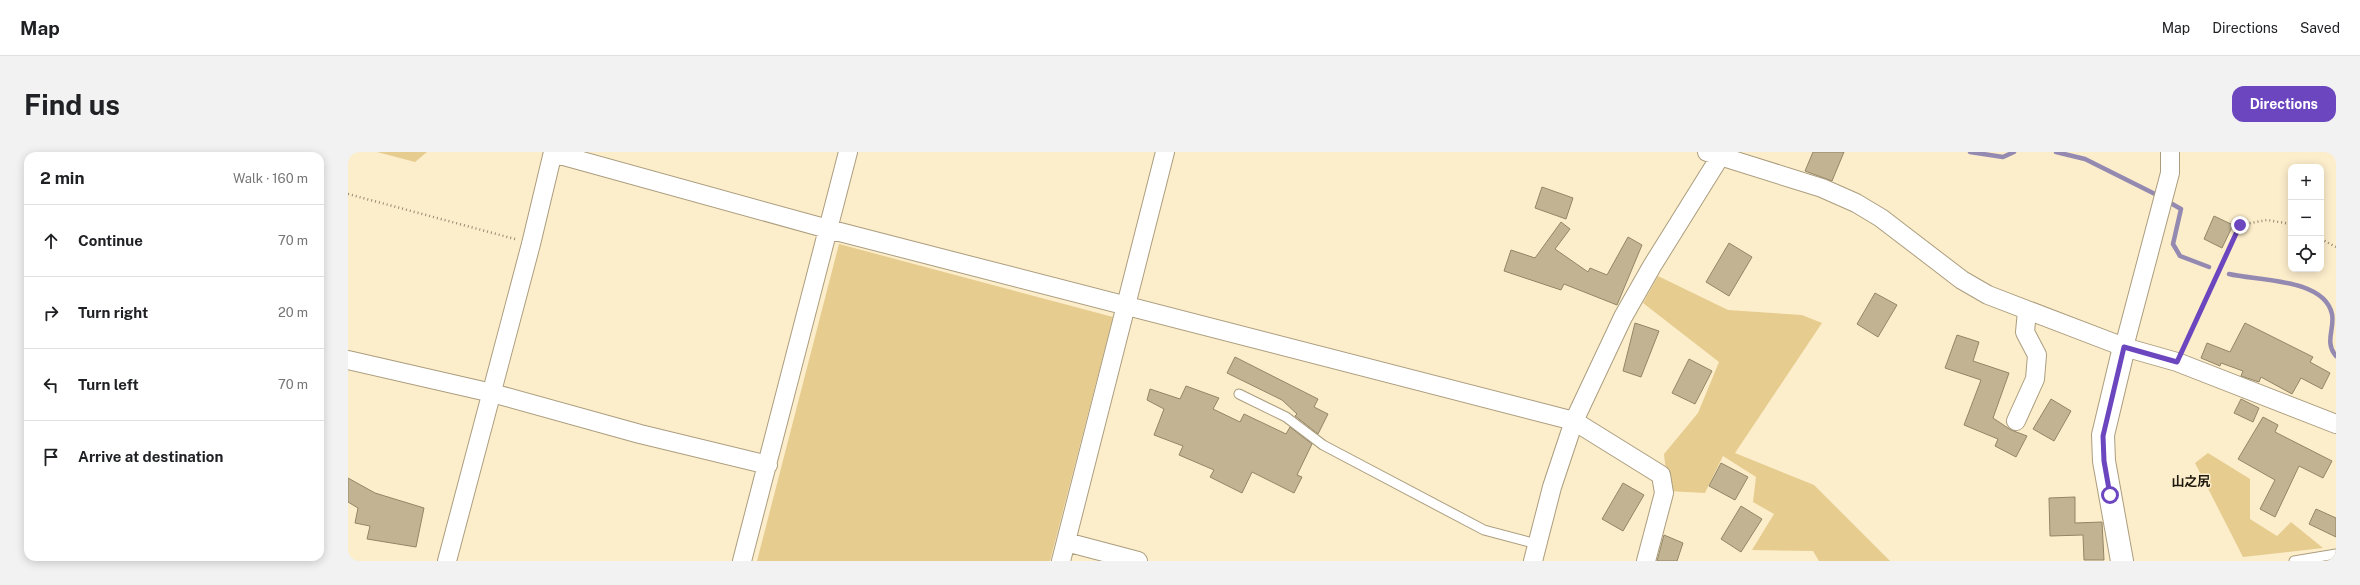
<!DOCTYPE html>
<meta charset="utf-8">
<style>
body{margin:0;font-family:"Public Sans","Noto Sans JP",sans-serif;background:#f2f2f2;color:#202124}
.controls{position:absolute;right:12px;top:12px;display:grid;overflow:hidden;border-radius:8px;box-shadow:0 2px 10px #0003}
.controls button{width:36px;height:36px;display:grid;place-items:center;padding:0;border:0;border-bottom:1px solid #e0e0e0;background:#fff;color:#202124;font:20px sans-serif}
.stop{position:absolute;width:12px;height:12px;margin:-9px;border:3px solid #6c46bf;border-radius:50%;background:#fff}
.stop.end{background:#6c46bf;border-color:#fff;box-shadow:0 1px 4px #0008}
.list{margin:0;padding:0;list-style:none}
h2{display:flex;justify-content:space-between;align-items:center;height:52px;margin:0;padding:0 16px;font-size:17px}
h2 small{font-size:13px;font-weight:400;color:#757577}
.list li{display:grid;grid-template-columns:26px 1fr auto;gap:12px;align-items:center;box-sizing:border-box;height:72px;padding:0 16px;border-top:1px solid #e0e0e0}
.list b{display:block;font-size:15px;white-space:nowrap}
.list em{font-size:13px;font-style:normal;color:#757577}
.icon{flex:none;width:22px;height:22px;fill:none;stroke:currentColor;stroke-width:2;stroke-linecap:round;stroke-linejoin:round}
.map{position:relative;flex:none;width:1988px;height:409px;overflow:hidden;border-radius:12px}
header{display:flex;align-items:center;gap:24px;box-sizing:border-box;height:56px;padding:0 20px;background:#fff;border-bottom:1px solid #e0e0e0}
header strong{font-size:19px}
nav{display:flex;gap:22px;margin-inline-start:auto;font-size:14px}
.intro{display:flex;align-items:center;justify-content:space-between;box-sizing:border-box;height:96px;padding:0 24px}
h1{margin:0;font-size:28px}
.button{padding:10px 18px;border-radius:12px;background:#6c46bf;color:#fff;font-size:14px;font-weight:700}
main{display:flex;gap:24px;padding:0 24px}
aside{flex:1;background:#fff;border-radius:12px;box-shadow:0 2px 10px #0003}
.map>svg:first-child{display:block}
.green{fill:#e6cc8f}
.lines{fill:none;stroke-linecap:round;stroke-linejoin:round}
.stream{stroke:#948ab1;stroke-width:4.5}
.building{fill:#c2b493;stroke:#938667}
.service-casing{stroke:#ab9d7e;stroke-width:11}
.minor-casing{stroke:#ab9d7e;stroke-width:20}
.tertiary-casing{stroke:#ab9d7e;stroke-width:24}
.path{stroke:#948a71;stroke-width:2.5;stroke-dasharray:1 3;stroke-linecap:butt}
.service{stroke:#fff;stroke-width:9}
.minor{stroke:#fff;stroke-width:18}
.tertiary{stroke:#fff;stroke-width:22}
.route{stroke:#6c46bf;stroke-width:5}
.labels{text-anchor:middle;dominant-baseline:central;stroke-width:3;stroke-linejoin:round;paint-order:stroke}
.quarter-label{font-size:13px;font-weight:bold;fill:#1e190c;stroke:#fcedcb}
</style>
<header>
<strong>Map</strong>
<nav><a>Map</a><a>Directions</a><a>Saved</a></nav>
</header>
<div class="intro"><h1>Find us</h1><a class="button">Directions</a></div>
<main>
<aside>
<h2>2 min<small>Walk · 160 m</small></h2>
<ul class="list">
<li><svg class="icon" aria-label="ahead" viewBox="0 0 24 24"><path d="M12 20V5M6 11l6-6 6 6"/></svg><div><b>Continue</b></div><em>70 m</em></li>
<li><svg class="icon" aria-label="right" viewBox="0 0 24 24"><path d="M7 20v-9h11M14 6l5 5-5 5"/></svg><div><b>Turn right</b></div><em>20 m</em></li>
<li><svg class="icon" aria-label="left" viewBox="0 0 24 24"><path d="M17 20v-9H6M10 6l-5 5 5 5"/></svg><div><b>Turn left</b></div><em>70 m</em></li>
<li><svg class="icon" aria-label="arrive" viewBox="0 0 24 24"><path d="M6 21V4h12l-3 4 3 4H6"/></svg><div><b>Arrive at destination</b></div></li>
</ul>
</aside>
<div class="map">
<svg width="1988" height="409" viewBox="0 0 1988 409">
<rect width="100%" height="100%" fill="#fcedcb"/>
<path class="green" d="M 29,0 L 79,0 L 67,10 Z
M 491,92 L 765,165 L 702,409 L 409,409 Z
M 1310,124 L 1380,158 L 1454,163 L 1474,171 L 1387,301 L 1466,333 L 1542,409 L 1471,409 L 1465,399 L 1404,398 L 1426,362 L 1405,350 L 1408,325 L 1375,304 L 1357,341 L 1320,339 L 1316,302 L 1350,261 L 1371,210 L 1295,151 Z
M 1860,301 L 1902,327 L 1902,367 L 1929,384 L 1943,370 L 1975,396 L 1895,405 L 1847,311 Z"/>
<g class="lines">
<path class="stream" d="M 1622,0 L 1655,5 L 1666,0
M 1708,0 L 1737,7 L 1811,44
M 1819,49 L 1833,57 L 1825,92 L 1832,104 L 1861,115
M 1881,122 C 1910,129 1976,126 1984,162 C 1987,177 1976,190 1988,204"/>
</g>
<path class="building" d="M 1465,0 L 1496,0 L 1484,29 L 1457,19 Z
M 1194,35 L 1225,46 L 1218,67 L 1187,56 Z
M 1866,64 L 1885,73 L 1874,96 L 1856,87 Z
M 1213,70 L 1222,77 L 1207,97 L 1240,120 L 1242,116 L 1259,123 L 1280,85 L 1294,93 L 1269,153 L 1216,132 L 1213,138 L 1156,119 L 1163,98 L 1187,106 Z
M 1381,91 L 1404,105 L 1381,144 L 1358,130 Z
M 1527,141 L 1549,153 L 1530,185 L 1509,172 Z
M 1287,171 L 1311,179 L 1293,225 L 1275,219 Z
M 1897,171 L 1965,205 L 1962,210 L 1982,221 L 1974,237 L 1953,226 L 1944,242 L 1913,225 L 1911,230 L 1893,224 L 1895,219 L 1873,211 L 1872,214 L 1853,206 L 1859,191 L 1882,200 Z
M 1609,183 L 1631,190 L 1625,209 L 1661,221 L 1645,266 L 1663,278 L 1679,284 L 1668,305 L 1647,294 L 1650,287 L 1616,273 L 1633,228 L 1597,216 Z
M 887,205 L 970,247 L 966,255 L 980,262 L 970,282 L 947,264 L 949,262 L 934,248 L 879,221 Z
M 1341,207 L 1364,219 L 1347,252 L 1324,241 Z
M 838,234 L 871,246 L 865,257 L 892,270 L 896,262 L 938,282 L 942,275 L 964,292 L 949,323 L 954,325 L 946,341 L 904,320 L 894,341 L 862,325 L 866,318 L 831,303 L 835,294 L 806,283 L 816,257 L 799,248 L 802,237 L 832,247 Z
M 1703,247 L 1723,259 L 1706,289 L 1685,277 Z
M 1893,247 L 1911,256 L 1905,270 L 1886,261 Z
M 1915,265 L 1930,273 L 1927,280 L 1984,309 L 1975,326 L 1951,314 L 1927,365 L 1912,357 L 1927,328 L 1890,307 Z
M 1373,311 L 1400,325 L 1387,348 L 1361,334 Z
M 0,326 L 27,341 L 76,356 L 68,395 L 19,387 L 22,374 L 7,371 L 10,356 L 0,350 Z
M 1275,331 L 1296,343 L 1275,379 L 1254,367 Z
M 1727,345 L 1727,371 L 1754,370 L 1756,408 L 1736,408 L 1735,383 L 1702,384 L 1701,346 Z
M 1393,354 L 1414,367 L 1393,400 L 1373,387 Z
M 1968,357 L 1988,366 L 1988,385 L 1961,372 Z
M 1316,383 L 1335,391 L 1329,409 L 1309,409 Z"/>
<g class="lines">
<g class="service-casing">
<path id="service" d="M 891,242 L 938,265 L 975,293 L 1136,378 L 1189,392
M 1946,409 L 1988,402"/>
</g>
<g class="minor-casing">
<path id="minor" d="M 1359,0 L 1474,36 L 1508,51 L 1533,66 L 1614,128 L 1640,143 L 1776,195 L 1829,210 L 1988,272
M 205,1 L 480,77 L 1226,269 L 1313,323 L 1316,341 L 1298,409
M 1776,195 L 1822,21 L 1822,0
M 0,208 L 144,241 L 292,282 L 420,313
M 1668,269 L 1687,227 L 1689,203 L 1677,180 L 1679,159
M 718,390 L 790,409
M 99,409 L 183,92 L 205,0
M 394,409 L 500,0
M 713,409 L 817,0
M 1185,409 L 1204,335 L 1226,269 L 1275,165 L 1304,114 L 1375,0"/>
</g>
<g class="tertiary-casing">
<path id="tertiary" d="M 1774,409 L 1756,309 L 1755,283 L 1776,195"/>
</g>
<path class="path" d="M 0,42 L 167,87
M 1973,87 L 1988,95
M 1836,195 L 1892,73 L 1919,68 L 1943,72"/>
<use href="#service" class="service"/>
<use href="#minor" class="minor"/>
<use href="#tertiary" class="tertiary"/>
</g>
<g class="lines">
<path class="route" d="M 1762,343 L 1756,309 L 1755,284 L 1776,195 L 1829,210 L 1892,73"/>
</g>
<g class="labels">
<g class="quarter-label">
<text x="1843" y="329">山之尻</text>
</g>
</g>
</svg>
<div class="controls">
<button>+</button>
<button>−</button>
<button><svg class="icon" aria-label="locate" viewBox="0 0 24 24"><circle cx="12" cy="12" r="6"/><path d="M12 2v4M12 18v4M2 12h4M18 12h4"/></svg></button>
</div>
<div class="stop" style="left:1762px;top:343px"></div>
<div class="stop end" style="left:1892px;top:73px"></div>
</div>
</main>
